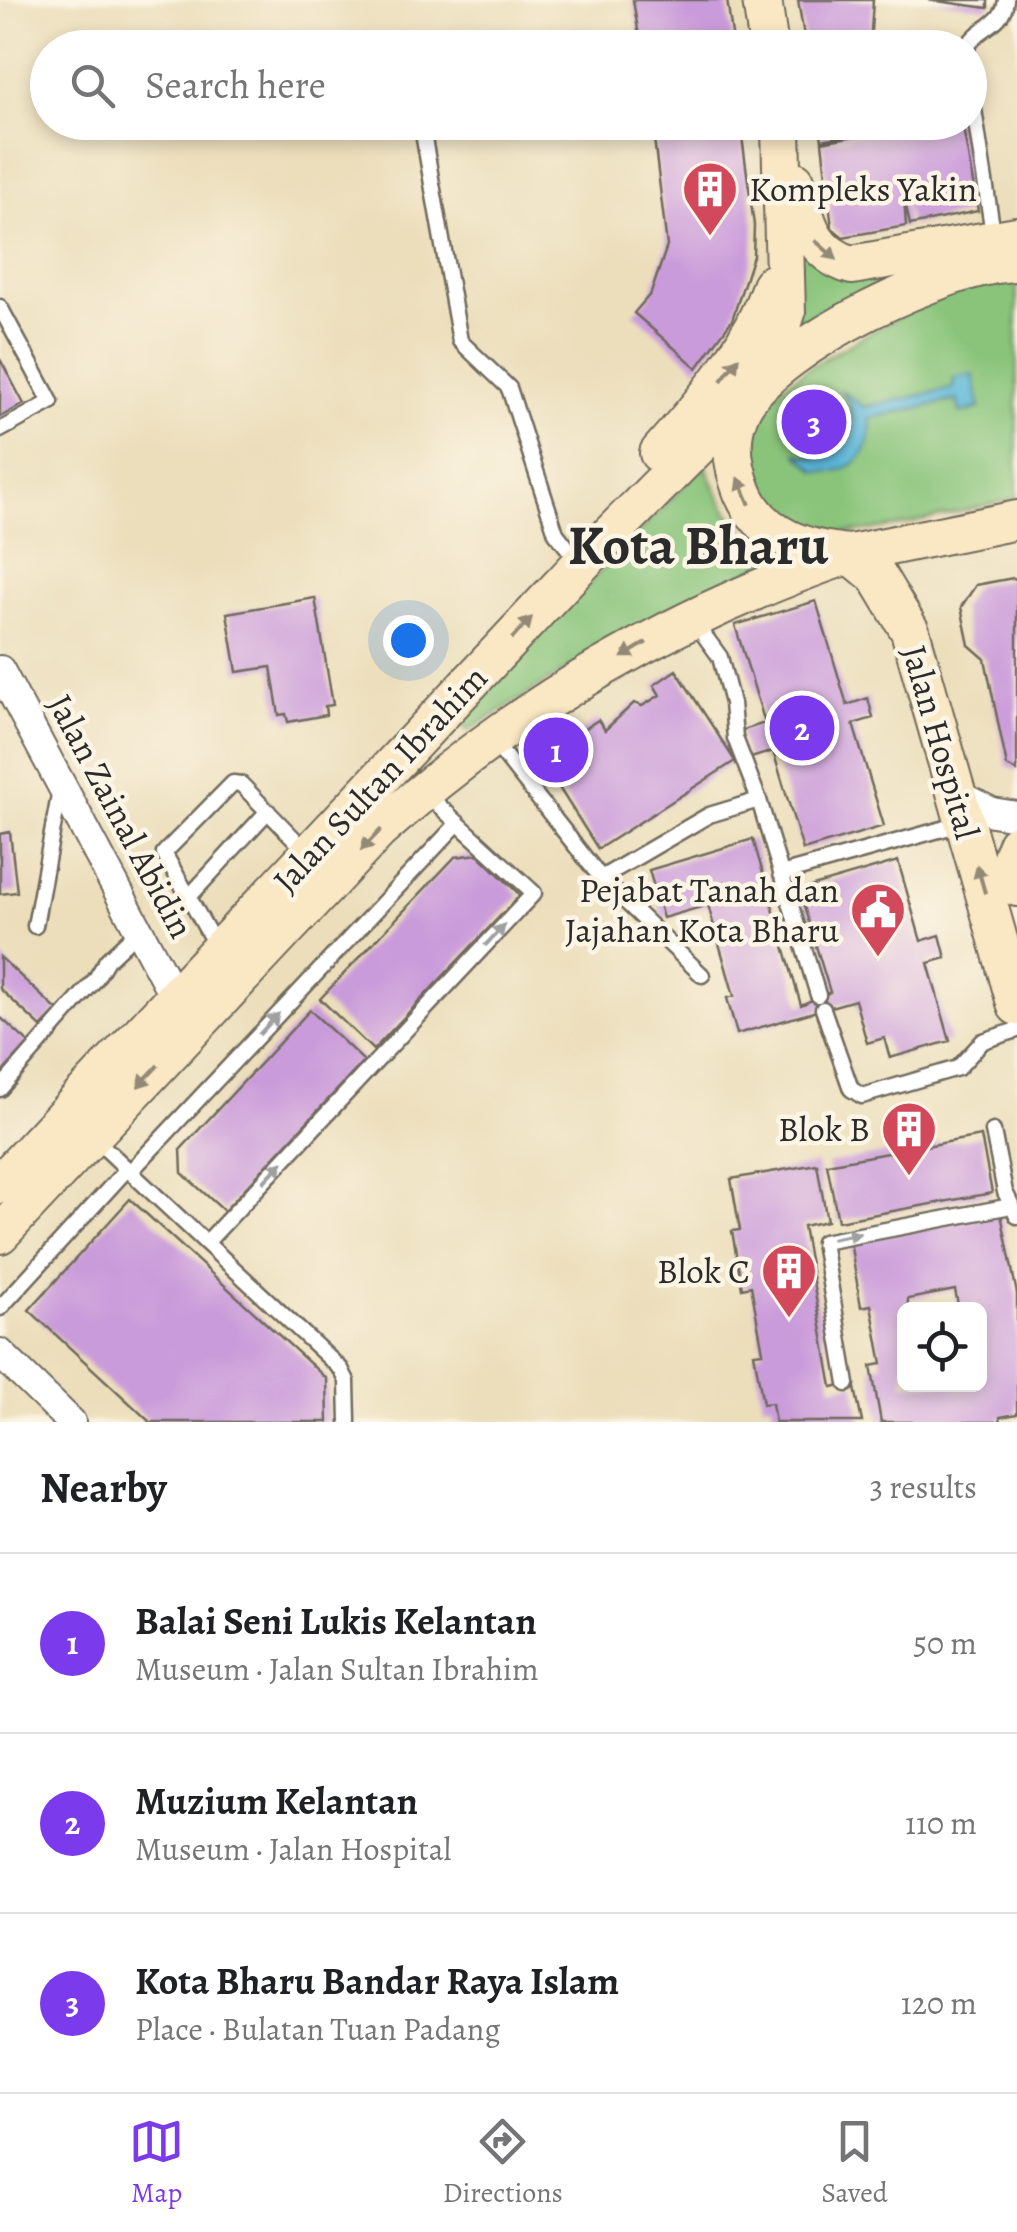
<!DOCTYPE html>
<meta charset="utf-8">
<style>
body{margin:0;font-family:Alegreya,serif;background:#f2f2f2;color:#202124}
.controls{position:absolute;right:30px;bottom:30px;display:grid;overflow:hidden;border-radius:15px;box-shadow:0 5px 15px #0003}
.controls button{width:90px;height:90px;display:grid;place-items:center;padding:0;border:0;border-bottom:2px solid #e0e0e0;background:#fff;color:#202124;font:50px sans-serif}
.you{position:absolute;left:408px;top:640px;width:35px;height:35px;margin:-25px;border:8px solid #fff;border-radius:50%;background:#1a73e8;box-shadow:0 0 0 15px #1a73e833}
.badge{display:grid;place-items:center;width:65px;height:65px;border-radius:50%;background:#7c3aed;color:#fff;font-size:32px;font-weight:700}
.pin{position:absolute;translate:-50% -50%;border:5px solid #fff;box-shadow:0 2px 10px #0006}
.list{margin:0;padding:0;list-style:none}
h2{display:flex;justify-content:space-between;align-items:center;height:130px;margin:0;padding:0 40px;font-size:42px}
h2 small{font-size:32px;font-weight:400;color:#757577}
.list li{display:grid;grid-template-columns:65px 1fr auto;gap:30px;align-items:center;box-sizing:border-box;height:180px;padding:0 40px;border-top:2px solid #e0e0e0}
.list b{display:block;font-size:38px;white-space:nowrap}
.list p{margin:0;font-size:32px;white-space:nowrap;color:#757577}
.list em{font-size:32px;font-style:normal;color:#757577}
.icon{flex:none;width:55px;height:55px;fill:none;stroke:currentColor;stroke-width:2;stroke-linecap:round;stroke-linejoin:round}
.map{position:relative;flex:none;width:1017px;height:1422px;overflow:hidden}
.search{position:absolute;background:#fff;box-shadow:0 5px 15px #0003;left:30px;right:30px;top:30px;height:110px;display:flex;align-items:center;gap:25px;box-sizing:border-box;padding:0 35px;border-radius:55px;color:#757577;font-size:38px}
.sheet{height:670px;background:#fff}
nav{display:flex;justify-content:space-around;align-items:center;box-sizing:border-box;height:140px;border-top:2px solid #e0e0e0;background:#fff;font-size:28px;color:#757577}
nav a{display:grid;justify-items:center;gap:5px}
nav .on{color:#7c3aed}
.map>svg:first-child{display:block}
.green{fill:#89c47a;stroke:#5a7852;stroke-width:2.5}
.water{fill:#5bb7d9;stroke:#437182;stroke-width:2.5}
.building{fill:#ca9bda;fill-rule:evenodd}
.lines{fill:none;stroke-linecap:round;stroke-linejoin:round}
.lane-casing{stroke:#6f6a5d;stroke-width:19}
.street-casing{stroke:#6f6a5d;stroke-width:32}
.secondary-casing{stroke:#6f6a5d;stroke-width:42}
.lane{stroke:#fff;stroke-width:14}
.street{stroke:#fff;stroke-width:28}
.secondary{stroke:#fae7c3;stroke-width:38}
.oneway{fill:#928977}
.oneway2{fill:#a0a0a0}
.labels{text-anchor:middle;dominant-baseline:central;stroke-width:9;stroke-linejoin:round;paint-order:stroke}
.poi-label{font-size:35px;fill:#2b2b2b;stroke:#fcf5e5;text-anchor:end}
.street-label{font-size:35px;fill:#2b2b2b;stroke:#fcf5e5}
.town-label{font-size:55px;font-weight:bold;fill:#2b2b2b;stroke:#fcf5e5}
</style>
<div class="map">
<svg width="1017" height="1422" viewBox="0 0 1017 1422">
<rect width="100%" height="100%" fill="#fcf5e5"/>
<filter id="ink" filterUnits="userSpaceOnUse"><feTurbulence type="fractalNoise" baseFrequency=".01" numOctaves="2"/><feDisplacementMap in="SourceGraphic" scale="20" xChannelSelector="R" yChannelSelector="G"/><feConvolveMatrix kernelMatrix="1 2 1 2 8 2 1 2 1" color-interpolation-filters="sRGB"/></filter>
<filter id="wash" filterUnits="userSpaceOnUse"><feTurbulence type="fractalNoise" baseFrequency=".0048" numOctaves="4" result="noise"/><feDisplacementMap in="SourceGraphic" scale="40" xChannelSelector="R" yChannelSelector="G"/><feGaussianBlur stdDeviation="2.25" result="paint"/><feColorMatrix in="noise" values="0 0 0 0 0 0 0 0 0 0 0 0 0 0 0 0 0 1.4 0 .05"/><feComposite in="paint" operator="in"/></filter>
<g filter="url(#wash)">
<rect width="100%" height="100%" fill="#ecdebb"/>
<path class="green" d="M 795,246 L 924,267 L 792,344 Z
M 1017,280 L 1017,498 C 966,509 878,537 829,532 C 802,529 774,509 764,484 C 752,456 750,423 771,397 C 796,369 934,295 971,286 C 986,282 1002,282 1017,280 Z
M 705,464 C 721,505 737,535 776,557 L 608,644 L 468,731 L 457,719 Z"/>
<path class="water" d="M 973,374 L 980,408 L 960,413 L 957,400 L 870,418 C 874,454 852,476 816,471 L 796,453 C 840,471 870,424 840,389 L 864,407 L 954,388 L 953,378 Z"/>
<g id="blocks">
<path class="building" d="M 633,0 L 727,0 L 734,48 L 641,48 Z
M 798,0 L 873,0 L 870,47 L 806,48 Z
M 929,0 L 988,0 L 988,8 Z
M 652,122 L 740,122 L 754,225 L 753,256 L 732,320 L 697,368 L 634,313 L 651,293 L 667,246 Z
M 819,122 L 889,122 L 890,128 L 822,140 Z
M 928,122 L 962,122 L 978,211 L 910,225 L 904,197 L 906,226 L 843,237 L 832,228 L 822,142 Z
M 0,359 L 24,404 L 0,417 Z
M 1013,578 L 1017,579 L 1017,771 L 1007,766 L 985,659 L 969,645 L 961,607 L 976,585 Z
M 315,598 L 333,705 L 325,706 L 326,715 L 288,722 L 286,714 L 279,715 L 271,667 L 237,672 L 227,613 Z
M 816,601 L 847,705 L 868,698 L 873,718 L 853,724 L 884,826 L 803,850 L 773,751 L 748,759 L 740,731 L 765,723 L 735,625 Z
M 676,670 L 735,761 L 598,849 L 544,764 L 550,760 L 542,747 L 560,735 L 569,749 L 576,744 L 589,763 L 575,735 L 598,720 L 605,730 L 634,703 L 642,706 L 660,695 L 654,685 Z
M 10,832 L 17,892 L 0,894 L 0,834 Z
M 753,839 L 801,1005 L 830,992 L 799,890 L 898,861 L 921,941 L 940,935 L 946,958 L 928,963 L 950,1041 L 890,1058 L 884,1038 L 867,1043 L 855,1000 L 737,1034 L 727,998 L 734,996 L 708,905 L 663,918 L 649,870 Z
M 478,854 L 520,895 L 373,1050 L 320,999 L 455,857 Z
M 0,957 L 57,1010 L 41,1027 L 0,989 Z
M 310,1010 L 364,1061 L 224,1211 L 182,1173 L 181,1149 Z
M 0,1017 L 29,1043 L 0,1075 Z
M 981,1136 L 992,1193 L 838,1221 L 827,1164 Z
M 817,1164 L 827,1221 L 803,1226 L 832,1387 L 854,1383 L 862,1422 L 775,1422 L 772,1403 L 763,1404 L 754,1353 L 763,1352 L 751,1286 L 742,1288 L 732,1231 L 740,1230 L 731,1179 Z
M 130,1199 L 327,1379 L 328,1422 L 150,1422 L 29,1310 Z
M 1001,1214 L 1017,1294 L 1017,1414 L 1000,1417 L 1001,1422 L 881,1422 L 871,1366 L 882,1364 L 871,1305 L 861,1307 L 850,1241 ZM 955,1290 L 959,1310 L 980,1310 L 980,1384 L 904,1384 L 908,1299 Z"/>
</g>
</g>
<g filter="url(#ink)">
<use href="#blocks" fill-opacity="0" stroke="#6f6a5d" stroke-width="2.5"/>
<g class="lines">
<g class="lane-casing">
<path id="lane" d="M 967,48 C 977,26 1003,27 1006,0
M 970,83 L 994,240
M 421,122 L 460,341 L 509,388 L 556,533 L 580,564
M 0,307 L 51,402 L 0,430
M 693,620 L 720,657 L 732,703 L 735,738 L 759,800 L 818,995
M 493,741 L 601,878 L 702,975
M 781,874 L 964,823
M 601,878 L 709,815 L 759,800
M 188,898 L 268,811
M 35,926 L 60,790
M 217,948 L 164,853 L 233,783 L 241,784 L 309,854
M 823,1009 L 851,1089 L 862,1096 L 958,1068 L 983,1041 L 1017,1030
M 0,1089 L 95,980 L 107,960 L 139,930
M 993,1131 L 1005,1192 L 1017,1216
M 93,1137 L 341,1369 L 347,1381 L 348,1422
M 130,1172 L 458,823
M 206,1243 L 534,893 L 424,792
M 0,1308 L 127,1169
M 847,1384 L 823,1242 L 1011,1206"/>
</g>
<g class="street-casing">
<path id="street" d="M 0,670 L 175,998
M 956,794 L 992,812 L 1017,816
M 0,1353 L 71,1422"/>
</g>
<g class="secondary-casing">
<path id="secondary" d="M 762,0 L 769,48
M 795,181 C 805,219 810,253 852,265 L 1017,236
M 1017,262 C 947,263 781,344 744,404 C 727,431 732,465 743,493 C 762,537 805,550 850,554 L 1017,520
M 659,453 C 706,399 749,352 772,284
M 850,554 L 877,576 L 910,631 L 1017,1006
M 1017,844 L 1012,857 L 1017,887
M 0,1184 L 580,565 L 765,379 L 786,313 L 781,129
M 0,1234 L 378,831 C 515,707 676,614 850,554"/>
</g>
<use href="#lane" class="lane"/>
<use href="#street" class="street"/>
<use href="#secondary" class="secondary"/>
</g>
<defs><path id="oneway-solid" d="M-6-.8H1V-3.2L6.5 0L1 3.2V.8H-6Z" transform="scale(2.5)"/></defs>
<g class="oneway">
<use href="#oneway-solid" transform="translate(826 250) rotate(41)"/>
<use href="#oneway-solid" transform="translate(730 369) rotate(-53)"/>
<use href="#oneway-solid" transform="translate(744 491) rotate(-113)"/>
<use href="#oneway-solid" transform="translate(522 628) rotate(-47)"/>
<use href="#oneway-solid" transform="translate(634 650) rotate(149)"/>
<use href="#oneway-solid" transform="translate(371 840) rotate(134)"/>
<use href="#oneway-solid" transform="translate(981 879) rotate(-106)"/>
<use href="#oneway-solid" transform="translate(148 1076) rotate(133)"/>
</g>
<g class="oneway2">
<use href="#oneway-solid" transform="translate(495 935) rotate(-47)"/>
<use href="#oneway-solid" transform="translate(269 1024) rotate(-47)"/>
<use href="#oneway-solid" transform="translate(273 1172) rotate(-47)"/>
<use href="#oneway-solid" transform="translate(846 1236) rotate(-11)"/>
</g>
</g>
<defs>
<g id="building-pin" transform="scale(2.875)"><path d="M0 17L-7.5 6A9.5 9.5 0 1 1 7.5 6Z" fill="#d1495b" stroke="#fcf5e5"/><path d="M-4-6H4V6H1V3H-1V6H-4ZM-2.5-4.3h1.7v1.8h-1.7ZM.8-4.3h1.7v1.8H.8ZM-2.5-1h1.7V.8h-1.7ZM.8-1h1.7V.8H.8Z" fill="#fff"/></g>
<g id="civic-pin" transform="scale(2.875)"><path d="M0 17L-7.5 6A9.5 9.5 0 1 1 7.5 6Z" fill="#d1495b" stroke="#fcf5e5"/><path d="M-.6-6.5H3V-4.5H.6V-3L4-1V1h2V6H-6V1h2V-1L-.6-3ZM-1.2 2.5V6h2.4V2.5Z" fill="#fff"/></g>
</defs>
<g fill-rule="evenodd">
<use href="#building-pin" x="710" y="189"/>
<use href="#civic-pin" x="878" y="910"/>
<use href="#building-pin" x="909" y="1129"/>
<use href="#building-pin" x="789" y="1271"/>
</g>
<g class="labels">
<g class="poi-label">
<text x="749" y="189" text-anchor="start">Kompleks Yakin</text>
<text x="839" y="890">Pejabat Tanah dan<tspan x="839" dy="40">Jajahan Kota Bharu</tspan></text>
<text x="870" y="1129">Blok B</text>
<text x="750" y="1271">Blok C</text>
</g>
<g class="street-label">
<text transform="translate(941 742) rotate(74)">Jalan Hospital</text>
<text transform="translate(380 779) rotate(-47)">Jalan Sultan Ibrahim</text>
<text transform="translate(121 816) rotate(62)">Jalan Zainal Abidin</text>
</g>
<g class="town-label">
<text x="698" y="545">Kota Bharu</text>
</g>
</g>
</svg>
<div class="controls">
<button><svg class="icon" aria-label="locate" viewBox="0 0 24 24"><circle cx="12" cy="12" r="6"/><path d="M12 2v4M12 18v4M2 12h4M18 12h4"/></svg></button>
</div>
<div class="you"></div>
<div class="pin badge" style="left:556px;top:750px">1</div>
<div class="pin badge" style="left:802px;top:728px">2</div>
<div class="pin badge" style="left:814px;top:422px">3</div>
<div class="search"><svg class="icon" aria-label="search" viewBox="0 0 24 24"><circle cx="10" cy="10" r="6"/><path d="M15 15l6 6"/></svg>Search here</div>
</div>
<section class="sheet">
<h2>Nearby<small>3 results</small></h2>
<ul class="list">
<li><span class="badge">1</span><div><b>Balai Seni Lukis Kelantan</b><p>Museum · Jalan Sultan Ibrahim</p></div><em>50 m</em></li>
<li><span class="badge">2</span><div><b>Muzium Kelantan</b><p>Museum · Jalan Hospital</p></div><em>110 m</em></li>
<li><span class="badge">3</span><div><b>Kota Bharu Bandar Raya Islam</b><p>Place · Bulatan Tuan Padang</p></div><em>120 m</em></li>
</ul>
</section>
<nav>
<a class="on"><svg class="icon" aria-label="map" viewBox="0 0 24 24"><path d="M3 6l6-2 6 2 6-2v14l-6 2-6-2-6 2zM9 4v14M15 6v14"/></svg>Map</a>
<a><svg class="icon" aria-label="directions" viewBox="0 0 24 24"><path d="M12 3l9 9-9 9-9-9zM9 14v-3h6M13 9l2 2-2 2"/></svg>Directions</a>
<a><svg class="icon" aria-label="saved" viewBox="0 0 24 24"><path d="M7 4h10v16l-5-4-5 4z"/></svg>Saved</a>
</nav>
